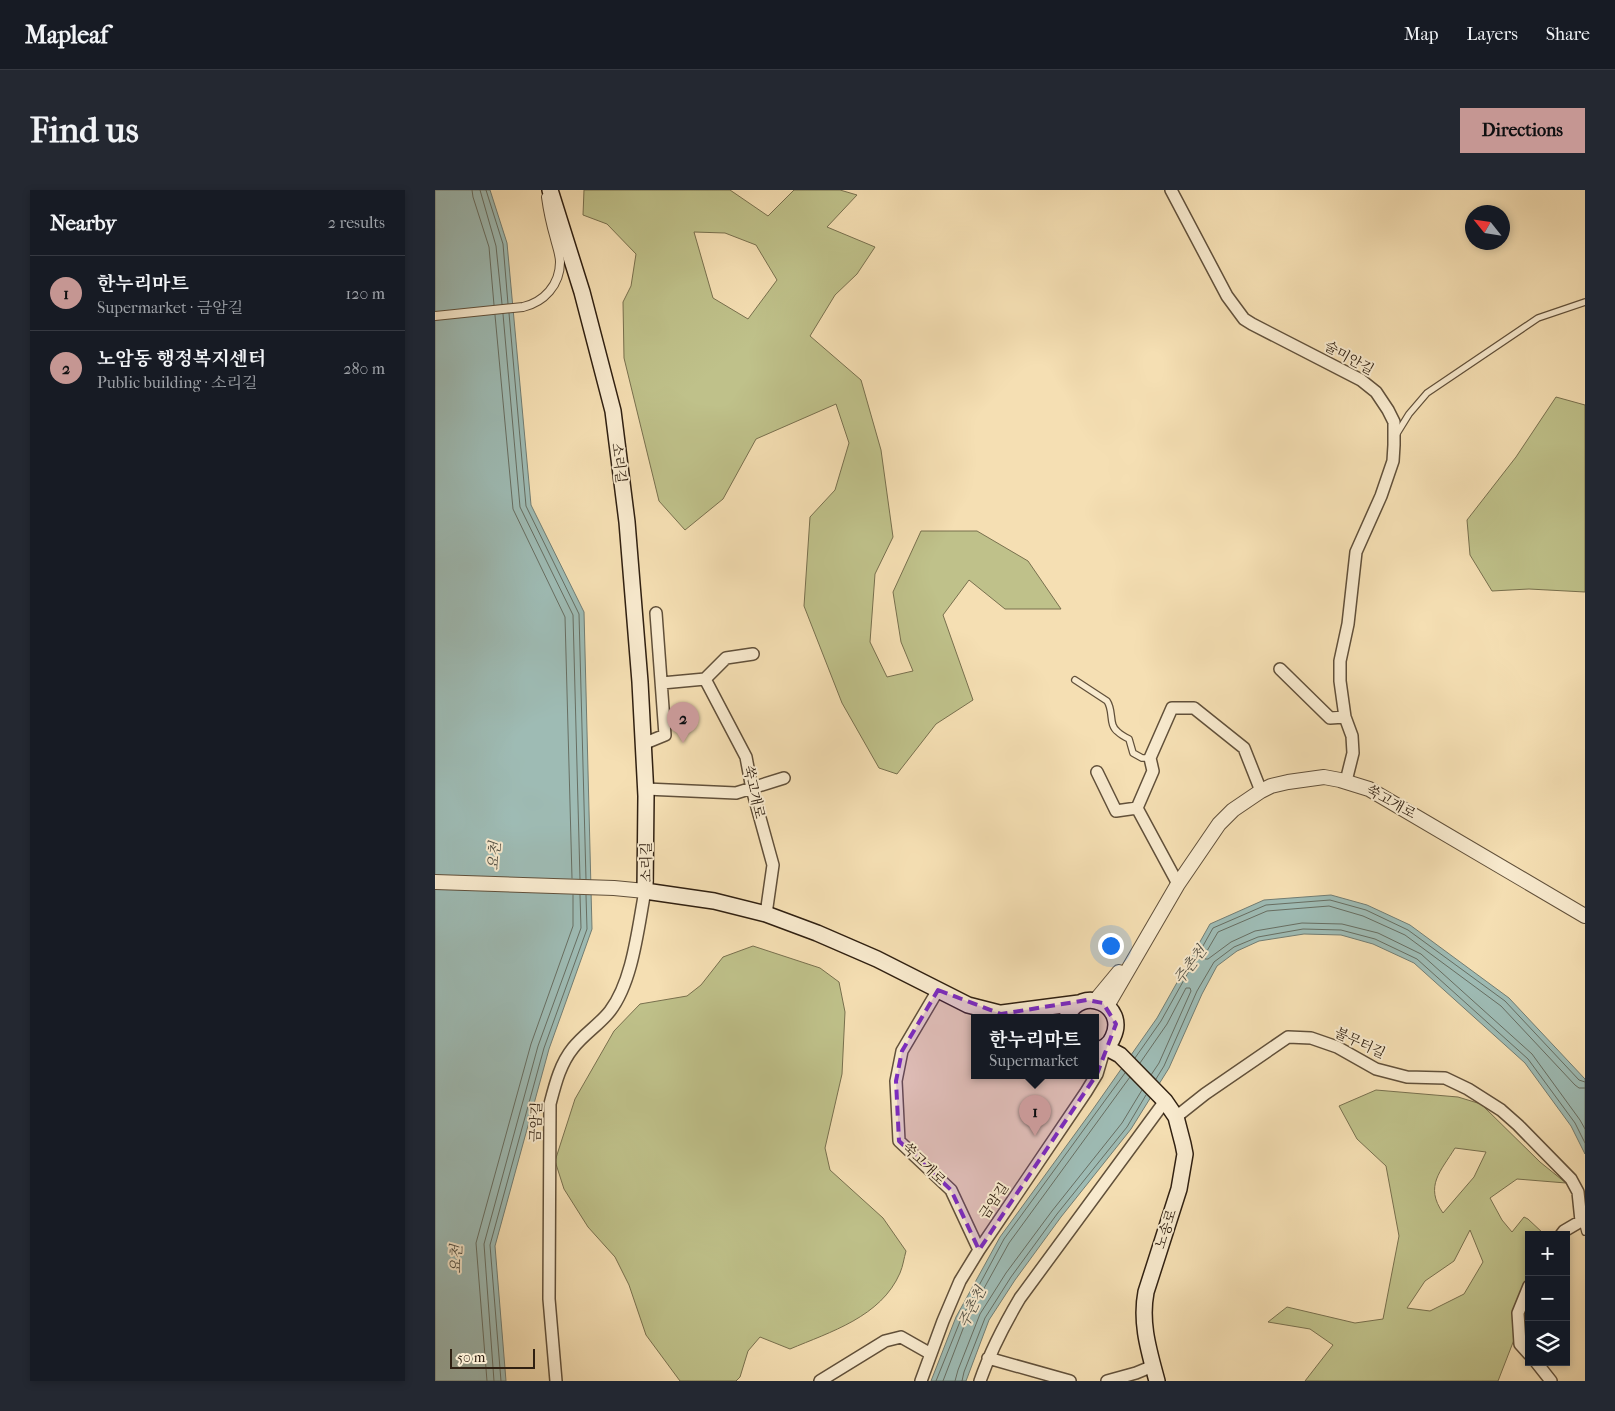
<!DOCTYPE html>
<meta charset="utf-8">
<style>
body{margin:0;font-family:"IM FELL French Canon","Noto Serif KR",serif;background:#242831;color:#f1f3f6}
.controls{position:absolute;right:15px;bottom:15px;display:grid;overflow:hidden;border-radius:0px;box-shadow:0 2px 8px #0003}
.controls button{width:45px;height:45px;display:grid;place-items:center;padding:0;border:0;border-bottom:1px solid #363941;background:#171b24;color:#f1f3f6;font:25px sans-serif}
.compass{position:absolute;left:1030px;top:15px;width:45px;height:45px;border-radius:50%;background:#171b24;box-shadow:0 2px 8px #0003;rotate:300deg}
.scale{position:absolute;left:15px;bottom:12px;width:85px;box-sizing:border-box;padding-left:5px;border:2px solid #302011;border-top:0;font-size:14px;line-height:18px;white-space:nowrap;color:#302011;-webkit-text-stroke:4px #f8eace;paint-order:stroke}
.you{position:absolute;left:675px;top:755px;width:18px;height:18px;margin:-12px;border:4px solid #fff;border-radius:50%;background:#1a73e8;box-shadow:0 0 0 8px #1a73e833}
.badge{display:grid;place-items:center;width:32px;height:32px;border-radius:50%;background:#c59692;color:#111;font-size:16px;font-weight:700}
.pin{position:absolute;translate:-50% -41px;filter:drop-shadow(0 1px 2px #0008)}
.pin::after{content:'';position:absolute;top:26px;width:18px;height:15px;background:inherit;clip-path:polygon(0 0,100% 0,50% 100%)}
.popup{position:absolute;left:536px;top:824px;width:128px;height:65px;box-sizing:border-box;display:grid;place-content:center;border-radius:0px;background:#171b24;filter:drop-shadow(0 1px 4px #0005);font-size:16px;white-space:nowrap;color:#9ea1a6}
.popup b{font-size:19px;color:#f1f3f6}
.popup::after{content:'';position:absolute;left:50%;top:100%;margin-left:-10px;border:10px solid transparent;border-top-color:#171b24}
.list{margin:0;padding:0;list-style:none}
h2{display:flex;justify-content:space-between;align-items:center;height:65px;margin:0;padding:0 20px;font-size:21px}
h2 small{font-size:16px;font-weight:400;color:#9ea1a6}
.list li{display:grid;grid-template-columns:32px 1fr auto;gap:15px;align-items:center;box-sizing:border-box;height:75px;padding:0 20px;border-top:1px solid #363941}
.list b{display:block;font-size:19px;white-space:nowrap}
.list p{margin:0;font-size:16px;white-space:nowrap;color:#9ea1a6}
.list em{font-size:16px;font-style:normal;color:#9ea1a6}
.icon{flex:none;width:28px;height:28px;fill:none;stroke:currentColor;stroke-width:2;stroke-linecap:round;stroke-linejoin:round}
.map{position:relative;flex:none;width:1150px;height:1191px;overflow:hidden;border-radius:0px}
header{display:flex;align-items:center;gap:30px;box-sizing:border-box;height:70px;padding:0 25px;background:#171b24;border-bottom:1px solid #363941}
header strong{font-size:24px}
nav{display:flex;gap:28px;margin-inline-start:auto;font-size:18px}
.intro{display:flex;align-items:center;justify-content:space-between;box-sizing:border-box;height:120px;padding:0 30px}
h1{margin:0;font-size:35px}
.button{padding:12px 22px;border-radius:0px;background:#c59692;color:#111;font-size:18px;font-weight:700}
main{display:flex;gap:30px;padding:0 30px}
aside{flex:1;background:#171b24;border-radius:0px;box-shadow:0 2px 8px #0003}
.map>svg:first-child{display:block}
.green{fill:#bfc18a;stroke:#78704e;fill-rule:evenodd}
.water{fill:#9ebbb4;stroke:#727d73}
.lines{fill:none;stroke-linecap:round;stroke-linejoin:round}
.shore{stroke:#676e62;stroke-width:1}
.service-casing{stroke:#61503a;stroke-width:8}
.pedestrian-casing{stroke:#61503a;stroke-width:10}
.minor-casing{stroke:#61503a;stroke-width:14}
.tertiary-casing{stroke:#61503a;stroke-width:16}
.secondary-casing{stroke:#302011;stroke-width:18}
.service{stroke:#f8eace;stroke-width:5.5}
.pedestrian{stroke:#f8eace;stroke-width:8}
.minor{stroke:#f8eace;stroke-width:11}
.tertiary{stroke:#f8eace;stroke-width:14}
.secondary{stroke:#f8eace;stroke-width:15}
.marked{fill:#7b2cbf;fill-opacity:0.2;stroke:#7b2cbf;stroke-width:4;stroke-dasharray:10 6;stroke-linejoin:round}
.labels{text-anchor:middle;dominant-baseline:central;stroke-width:4;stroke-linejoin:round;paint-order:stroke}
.street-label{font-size:14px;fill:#302011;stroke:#f8eace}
.water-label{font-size:15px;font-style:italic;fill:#514e42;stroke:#f8eace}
</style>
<header>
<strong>Mapleaf</strong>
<nav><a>Map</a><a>Layers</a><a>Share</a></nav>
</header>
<div class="intro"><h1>Find us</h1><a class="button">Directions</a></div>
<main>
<aside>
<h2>Nearby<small>2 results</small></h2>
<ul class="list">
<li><span class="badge">1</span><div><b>한누리마트</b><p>Supermarket · 금암길</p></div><em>120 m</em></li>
<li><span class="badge">2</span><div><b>노암동 행정복지센터</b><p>Public building · 소리길</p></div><em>280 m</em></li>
</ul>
</aside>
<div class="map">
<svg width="1150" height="1191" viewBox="0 0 1150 1191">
<rect width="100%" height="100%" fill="#f5dfb3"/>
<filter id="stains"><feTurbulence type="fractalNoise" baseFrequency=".004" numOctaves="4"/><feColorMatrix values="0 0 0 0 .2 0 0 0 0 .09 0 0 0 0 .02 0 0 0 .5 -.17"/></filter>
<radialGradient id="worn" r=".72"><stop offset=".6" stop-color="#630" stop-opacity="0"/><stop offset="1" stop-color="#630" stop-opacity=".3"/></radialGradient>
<path class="green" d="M 149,0 L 295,0 L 333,26 L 359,0 L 405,0 L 422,5 L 392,37 L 440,57 L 422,84 L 400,105 L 375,146 L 426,190 L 446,260 L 458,347 L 440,384 L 435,452 L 452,487 L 478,481 L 466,452 L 458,402 L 486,341 L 542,341 L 593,371 L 626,419 L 570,419 L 534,390 L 508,425 L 538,510 L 501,534 L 462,584 L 444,578 L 407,513 L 369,416 L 375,327 L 400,300 L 414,253 L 401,214 L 321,249 L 288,309 L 250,340 L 224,311 L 189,168 L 188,112 L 196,96 L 201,64 L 172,34 L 148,25 ZM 259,42 L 290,43 L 321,55 L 342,90 L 313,129 L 278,108 Z
M 1121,207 L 1150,215 L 1150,402 L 1094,399 L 1057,401 L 1035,365 L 1032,330 L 1081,267 Z
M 318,756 L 385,778 L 404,792 L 410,822 L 407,884 L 390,958 L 395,980 L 448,1028 L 471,1061 C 469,1068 468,1076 465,1083 C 446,1127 395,1142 355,1159 L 325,1147 L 313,1161 L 305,1187 L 301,1191 L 245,1191 L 211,1145 L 194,1095 L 180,1067 L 153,1037 L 129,999 L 120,971 L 140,909 L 179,841 L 205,814 L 252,806 L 266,795 L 288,767 Z
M 941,900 L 1023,907 L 1046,914 L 1105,972 L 1131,993 L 1082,989 L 1055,1008 L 1067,1030 L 1077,1042 L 1089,1027 L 1093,1029 L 1109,1044 L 1094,1045 L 1094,1099 L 1084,1137 L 1063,1191 L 870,1191 L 898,1155 L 875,1139 L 833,1132 L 852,1117 L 920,1133 L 948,1129 L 964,1046 L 951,976 L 922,949 L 904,916 ZM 1020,958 L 1051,962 L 1039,987 L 1008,1023 C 989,996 1006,981 1020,958 ZM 1035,1040 L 1048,1072 L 1029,1104 L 995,1121 L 972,1118 L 990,1091 L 1019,1071 Z"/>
<path class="water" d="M 0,0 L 55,0 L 72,53 L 96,315 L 149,422 L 157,739 L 114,859 L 60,1056 L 71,1191 L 0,1191 Z
M 896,705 L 932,715 L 975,735 L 1074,808 L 1150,889 L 1150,964 L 1136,936 L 1090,873 L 979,773 L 938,754 L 906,745 L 869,744 L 824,751 L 802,761 L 782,776 L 767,804 L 734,878 L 696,939 L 626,1027 L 580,1090 L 554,1130 L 531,1191 L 496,1191 L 521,1127 L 565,1047 L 656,922 L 722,828 L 775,734 L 829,710 Z"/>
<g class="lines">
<path class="shore" d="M 37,0 L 38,7 L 54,57 L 59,115
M 45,0 L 61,56 L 67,114
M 51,0 L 68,54 L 73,114
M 74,123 L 91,316 L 144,424 L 151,689
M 68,124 L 85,317 L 138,425 L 145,689
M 60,125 L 78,319 L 130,427 L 137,688
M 700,868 L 726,831 L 778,738 L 831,715 L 895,710 L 931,720 L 973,740 L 1070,811 L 1144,890 L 1150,892
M 705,873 L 732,834 L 751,798 L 755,798 L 756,801 L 724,873 L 716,885
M 721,889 L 729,876 L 762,801 L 779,772 L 799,757 L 823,747 L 868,739 L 906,740 L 940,749 L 982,769 L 1093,869 L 1140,933 L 1150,953
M 1150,898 L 1144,898 L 1140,895 L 1066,816 L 970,745 L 928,726 L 894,716 L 832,721 L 783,742 L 769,766 L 770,769 L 773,769 L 796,752 L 820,741 L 867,733 L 907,734 L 943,743 L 986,764 L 1097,864 L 1145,930 L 1150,939
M 52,1191 L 41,1053 L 96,854 L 138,736 L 138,705
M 59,1191 L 49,1054 L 103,856 L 146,738 L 145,705
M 66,1191 L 55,1055 L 109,858 L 152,739 L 151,705
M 501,1191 L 526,1129 L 569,1049 L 690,883
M 508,1191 L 531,1131 L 574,1053 L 695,887
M 520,1191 L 523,1180 L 545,1124 L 571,1083 L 617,1021 L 687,933 L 707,900
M 527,1191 L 529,1182 L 550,1128 L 576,1087 L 622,1024 L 692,937 L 711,905"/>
<g class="service-casing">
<path id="service" d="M 961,245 L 974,224 L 992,203 L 1103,128 L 1150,112
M 640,490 L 672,511 C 679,521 673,535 683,542 C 686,545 690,547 694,549 L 698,563 L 707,568 L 715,568
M 1147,1030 L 1150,1042"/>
</g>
<g class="pedestrian-casing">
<path id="pedestrian" d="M 0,126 L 88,117 C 109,112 125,95 125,72 C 125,65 122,57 120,49 C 116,35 113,22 111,7"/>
</g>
<g class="minor-casing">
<path id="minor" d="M 736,0 L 792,106 L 809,129 L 817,134 L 926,190 L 941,202 L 953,220 L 959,232 L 959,255 L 958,271 L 946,306 L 921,362 L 913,434 L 905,471 L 905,491 L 910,527
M 845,479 L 895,528 L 910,527 L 917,546 L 918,563 L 911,591
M 270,489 L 311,567 L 317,599 L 338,675 L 331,724
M 227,493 L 270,489 L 291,468 L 318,464
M 208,554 L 230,545 L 221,423
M 662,582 L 681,621 L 702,618 L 743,694
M 211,599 L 301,603 L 349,588
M 702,618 L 718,581 L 715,568 L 737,518 L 759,518 L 809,558 L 826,601
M 503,800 L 467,861 L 461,891 L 464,951 L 516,1000 L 544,1060
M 741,927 L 770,904 L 853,847 L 876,848 L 902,857 L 941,879 L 972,887 L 1010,888 L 1033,899 L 1066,920 L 1083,935 L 1136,989 L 1143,1002 L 1146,1031 L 1129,1041 L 1126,1045
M 1094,1096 L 1083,1123 L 1085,1154 L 1094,1164
M 553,1168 L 635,1191
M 1101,1172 L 1116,1191
M 121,1191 L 114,1109 L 115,914 C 120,895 125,874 138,858 C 149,844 165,834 175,821 C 198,791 203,737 210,701
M 385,1191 L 450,1151 L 466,1147 L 496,1164
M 486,1191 L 508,1131 L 525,1091 L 544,1060 L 651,902 L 662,884 L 670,857
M 545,1191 C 555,1162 569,1135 585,1108 L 730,911
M 672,1191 L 701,1183 L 718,1176"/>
</g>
<g class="tertiary-casing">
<path id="tertiary" d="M 0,692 L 179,698 L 210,701
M 660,811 L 684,782
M 672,816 L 743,694 L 784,634 L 798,620 L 826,601 L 836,596 L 853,592 L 889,587 L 905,590 L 934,599 L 1150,726"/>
</g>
<g class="secondary-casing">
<path id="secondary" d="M 115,0 L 147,102 L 178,221 L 192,332 L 205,492 L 211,606 L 210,701 L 279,711 L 331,724 L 382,743 L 442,769 L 533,815 L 580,827
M 567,823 L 644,813
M 632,827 C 646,794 693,815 678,847 C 675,855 668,859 660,861
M 670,857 L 685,865 L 730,911 L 741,927 L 748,954 L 750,964 L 744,999 L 711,1102 C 705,1133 714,1161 722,1191"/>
</g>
<use href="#service" class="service"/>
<use href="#pedestrian" class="pedestrian"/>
<use href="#minor" class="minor"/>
<use href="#tertiary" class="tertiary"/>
<use href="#secondary" class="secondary"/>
</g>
<path class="marked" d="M 503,800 L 566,824 L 652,810 L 668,813 L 681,834 L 662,884 L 544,1060 L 516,1000 L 464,951 L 461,891 L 467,861 Z"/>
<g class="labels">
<g class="street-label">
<text transform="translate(914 168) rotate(29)">술미안길</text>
<text transform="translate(184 273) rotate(83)">소리길</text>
<text transform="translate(319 602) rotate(77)">쑥고개로</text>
<text transform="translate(956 612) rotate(29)">쑥고개로</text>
<text transform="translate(211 672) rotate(-90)">소리길</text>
<text transform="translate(925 853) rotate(25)">불무터길</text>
<text transform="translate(101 932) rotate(-87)">금암길</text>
<text transform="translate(489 974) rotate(44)">쑥고개로</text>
<text transform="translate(559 1011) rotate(-56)">금암길</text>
<text transform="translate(731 1039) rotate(-72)">노송로</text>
</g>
<g class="water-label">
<text transform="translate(59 666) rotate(-85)">요천</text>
<text transform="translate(755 775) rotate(-53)">주촌천</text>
<text transform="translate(21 1069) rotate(-88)">요천</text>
<text transform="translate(537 1117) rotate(-64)">주촌천</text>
</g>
</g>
<rect width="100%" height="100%" filter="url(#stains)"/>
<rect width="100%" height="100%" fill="url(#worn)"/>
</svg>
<div class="controls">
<button>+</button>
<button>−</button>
<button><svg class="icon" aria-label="layers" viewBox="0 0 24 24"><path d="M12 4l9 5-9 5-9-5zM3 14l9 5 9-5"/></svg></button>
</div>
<svg class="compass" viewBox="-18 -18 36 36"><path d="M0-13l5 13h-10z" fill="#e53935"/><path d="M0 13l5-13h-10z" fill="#9ea1a6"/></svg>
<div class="scale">50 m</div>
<div class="you"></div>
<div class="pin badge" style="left:600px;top:946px">1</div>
<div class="popup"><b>한누리마트</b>Supermarket</div>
<div class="pin badge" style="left:248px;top:553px">2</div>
</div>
</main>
